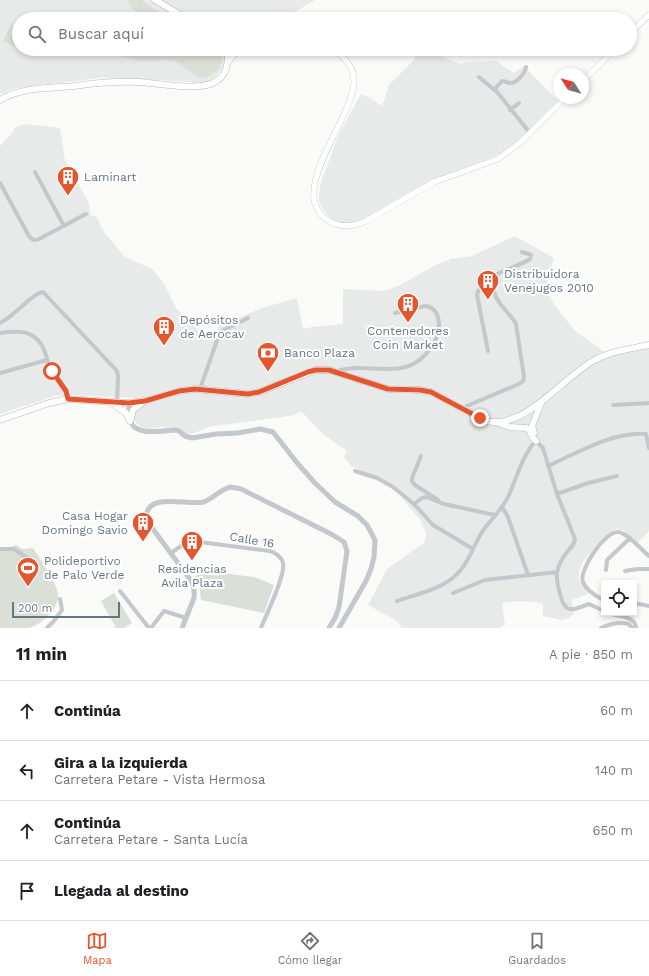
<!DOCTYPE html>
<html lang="es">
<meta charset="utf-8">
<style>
body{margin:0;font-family:"Work Sans",sans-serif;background:#f2f2f2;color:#202124}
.controls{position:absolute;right:12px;bottom:12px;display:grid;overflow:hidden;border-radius:0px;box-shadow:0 2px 6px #0003}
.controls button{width:36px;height:36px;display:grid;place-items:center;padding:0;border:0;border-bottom:1px solid #e0e0e0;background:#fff;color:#202124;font:20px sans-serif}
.compass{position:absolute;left:553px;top:68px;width:36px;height:36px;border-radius:50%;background:#fff;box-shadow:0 2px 6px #0003;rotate:306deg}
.scale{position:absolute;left:12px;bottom:10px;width:108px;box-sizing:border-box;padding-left:4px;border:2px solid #657683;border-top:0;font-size:11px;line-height:14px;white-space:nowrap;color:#657683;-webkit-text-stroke:3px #fff;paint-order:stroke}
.stop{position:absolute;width:12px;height:12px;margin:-9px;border:3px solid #e4572e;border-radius:50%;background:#fff}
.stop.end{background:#e4572e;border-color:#fff;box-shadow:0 1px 4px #0008}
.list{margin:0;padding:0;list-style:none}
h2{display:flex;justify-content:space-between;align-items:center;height:52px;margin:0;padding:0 16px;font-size:17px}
h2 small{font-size:13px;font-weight:400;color:#757577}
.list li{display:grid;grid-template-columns:26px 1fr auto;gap:12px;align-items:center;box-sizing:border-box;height:60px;padding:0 16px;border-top:1px solid #e0e0e0}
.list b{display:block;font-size:15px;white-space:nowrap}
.list p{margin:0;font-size:13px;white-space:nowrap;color:#757577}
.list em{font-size:13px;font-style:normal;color:#757577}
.icon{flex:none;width:22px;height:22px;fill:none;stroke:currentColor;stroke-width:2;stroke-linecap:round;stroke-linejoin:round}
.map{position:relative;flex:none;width:649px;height:628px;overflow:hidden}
.search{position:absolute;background:#fff;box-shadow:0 2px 6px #0003;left:12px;right:12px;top:12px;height:44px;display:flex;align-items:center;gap:10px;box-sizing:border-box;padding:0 14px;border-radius:22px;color:#757577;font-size:15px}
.sheet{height:292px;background:#fff}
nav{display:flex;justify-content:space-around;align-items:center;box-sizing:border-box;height:56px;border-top:1px solid #e0e0e0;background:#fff;font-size:11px;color:#757577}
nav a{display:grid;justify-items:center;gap:2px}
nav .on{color:#e4572e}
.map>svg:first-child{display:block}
.built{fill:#e8e9e9}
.green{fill:#dadfd7}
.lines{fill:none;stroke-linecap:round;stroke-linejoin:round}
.secondary-casing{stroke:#b3babf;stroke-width:6}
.primary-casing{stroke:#b5babe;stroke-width:7}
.minor{stroke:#c3c8cc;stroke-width:4}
.tertiary{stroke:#c3c8cc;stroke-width:5}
.secondary{stroke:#fff;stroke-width:5.5}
.primary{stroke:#fff;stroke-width:6}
.route{stroke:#e4572e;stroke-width:5}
.labels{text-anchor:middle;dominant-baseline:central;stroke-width:4;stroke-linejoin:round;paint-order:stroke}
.poi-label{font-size:12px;fill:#657683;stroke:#fff;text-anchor:start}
.street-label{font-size:12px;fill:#657683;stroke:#fff}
</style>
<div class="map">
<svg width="649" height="628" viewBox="0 0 649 628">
<rect width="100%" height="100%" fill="#fafaf8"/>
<path class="built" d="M 0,0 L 315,0 L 283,19 L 19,19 L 19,49 L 233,49 L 228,62 L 214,78 L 200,86 L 190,82 L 145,79 L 100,78 L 17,88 L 0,94 Z
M 415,49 L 428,49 L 445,58 L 461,64 L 467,62 L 496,61 L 514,73 L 524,66 L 559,102 L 518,141 L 506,151 L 491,158 L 432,180 L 405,195 L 381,211 L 366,218 L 352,223 L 338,223 L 332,220 L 322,208 L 319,201 L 319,195 L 321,182 L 339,134 L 361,94 L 370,98 L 382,106 L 389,85 L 415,59 Z
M 26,124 L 60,128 L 65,160 L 89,203 L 90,214 L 93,217 L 96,216 L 104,232 L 124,256 L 152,269 L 164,283 L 176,308 L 185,317 L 191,318 L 196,323 L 199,336 L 216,332 L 219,326 L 262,308 L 297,298 L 303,329 L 312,327 L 343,324 L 343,289 L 384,291 L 398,286 L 436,265 L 451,259 L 472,256 L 515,236 L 554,258 L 545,289 L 556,307 L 575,331 L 609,355 L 649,346 L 649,531 L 637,544 L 625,532 L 622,530 L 616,529 L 609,533 L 598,543 L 584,560 L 579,571 L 579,580 L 588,594 L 572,600 L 574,614 L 567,619 L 561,620 L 543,616 L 543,604 L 536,602 L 519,601 L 502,603 L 505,625 L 499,628 L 402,628 L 398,622 L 368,605 L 387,569 L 425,542 L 426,533 L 421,521 L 398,493 L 376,478 L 351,466 L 344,457 L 347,451 L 323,434 L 301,411 L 294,415 L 282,417 L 208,427 L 195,433 L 188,434 L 171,428 L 161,427 L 147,429 L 139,426 L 134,420 L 133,416 L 132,398 L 74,395 L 55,396 L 0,414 L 0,146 L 13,132 L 15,127 Z"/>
<path class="green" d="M 127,0 L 142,0 L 154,9 L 172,19 L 148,19 L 132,9 Z
M 11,24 L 19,28 L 19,49 L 220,49 L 222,59 L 219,69 L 209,76 L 202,78 L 197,77 L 175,61 L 168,60 L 140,61 L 108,52 L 95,52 L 62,55 L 25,51 L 3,41 Z
M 16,545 L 22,549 L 33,548 C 41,561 55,579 58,594 C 60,608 41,626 28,628 C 19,628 9,628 0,628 L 0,551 Z
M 204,573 L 218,576 L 220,573 L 254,577 L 274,585 L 264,613 L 201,600 L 199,584 L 195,576 Z
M 114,593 L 132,623 L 124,628 L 116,628 L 101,601 Z"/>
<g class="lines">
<g class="secondary-casing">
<path id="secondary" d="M 630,33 L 649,15
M 332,49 C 343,56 354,67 354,80 C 356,116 283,194 329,221 C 341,228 352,227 364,222 L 434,182 L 498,159 L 521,142 L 565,98
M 228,62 L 239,49
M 583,81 L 615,49"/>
</g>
<g class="primary-casing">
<path id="primary" d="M 155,0 L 187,19
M 0,100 C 22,87 49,88 74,86 C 95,83 116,81 138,82 C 158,83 195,91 213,83 C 227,77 229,62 227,49
M 112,403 L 126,413 L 130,421
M 0,420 L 49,403 L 68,399 L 129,403 L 145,401 L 179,391 L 195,389 L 248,394 L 259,392 L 316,370 L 329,370 L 388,389 L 420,390 L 431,392 L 486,421 C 525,430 561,379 593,361 C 609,351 630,349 649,345
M 130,421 L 133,410 L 143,402
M 498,423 L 510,427 L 526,428 L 529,430 L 533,438 L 536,441
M 534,433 L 532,426 L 542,401"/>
</g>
<path class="minor" d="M 479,77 L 497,92 L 530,133
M 494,90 L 502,81 C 505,81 507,82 509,83 C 517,84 525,73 526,67
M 510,110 L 519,103
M 35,172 L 64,226
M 0,183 L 29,236 C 32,240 34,241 39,239 L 86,214
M 0,323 C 12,318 34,292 43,292 L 117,371 L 118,376 L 117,403
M 0,333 C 20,330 37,330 45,352 C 47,358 48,364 51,369 C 56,380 66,387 68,399
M 488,351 L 477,295 C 481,274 515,269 530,259 L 531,255 L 522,252
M 336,372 C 352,363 385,373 406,367 C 426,361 445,335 437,314 C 434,309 431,306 425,306 L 395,313
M 0,373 L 47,360
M 200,389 L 220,332 L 248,318
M 613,405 L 649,403
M 462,408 L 519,384 L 523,381 L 524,377 L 516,324 C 512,316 504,310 499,302 C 494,295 492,286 491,278
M 421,456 L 412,478 L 412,481 L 415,485 L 438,500
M 548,466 C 579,452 611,432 646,434 L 649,448
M 355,471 L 377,478 L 393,487 L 414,504 L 433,525 L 473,549
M 557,494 L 588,483 L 617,476
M 414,504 L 422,498 L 427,497 L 444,504 L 495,515
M 502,507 L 508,517 L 528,575
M 0,549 L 14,549 L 33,562
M 171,553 L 184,544 L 192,541 L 270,551 C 276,553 281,556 283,563 C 286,575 266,615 261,628
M 606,570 L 607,560 L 630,538
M 625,571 L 637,569 L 649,569
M 120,591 L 149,628
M 453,593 L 485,580 L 557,572
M 604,600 C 597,597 586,590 583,582 C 578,571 605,531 618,532 C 626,532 642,550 649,556
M 397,601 C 420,593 449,588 463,567 C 471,556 475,543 482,532 C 491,519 503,509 509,495 C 516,479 524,452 536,441 L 543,448 L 557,494 L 575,539 C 574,545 571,548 567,552 C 555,568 555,576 560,594 C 562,601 563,606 569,609 L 575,609 L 589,604 L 604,611
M 634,603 L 649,606
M 608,613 C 617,617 635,615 636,628
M 47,628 L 53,622 L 62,610 L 60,599
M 151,628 L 164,611 L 186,618
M 601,628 C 609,624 620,622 629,624 L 632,628"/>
<path class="tertiary" d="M 129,403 C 129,408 129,417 131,422 C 136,437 164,430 176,430 L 179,431 L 185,436 L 192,438 L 216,434 L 238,433 L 260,429 L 273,432 L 298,464 L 314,482 L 335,502 L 358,516 L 367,525 L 375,540 L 374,557 L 371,569 L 366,581 L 339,628
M 182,628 L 194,598 C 195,592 194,588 192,582 L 147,521 C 142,490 187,506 203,502 C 213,499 220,489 231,487 L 241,489 L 333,535 L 344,542 L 347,551 L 339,607 L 335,618 L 329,628"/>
<use href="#secondary" class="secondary"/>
<use href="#primary" class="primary"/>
</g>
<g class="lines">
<path class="route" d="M 52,371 L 66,391 L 68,399 L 129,403 L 145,401 L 179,391 L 195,389 L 248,394 L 259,392 L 308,372 L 316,370 L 329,370 L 388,389 L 420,390 L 431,392 L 480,418"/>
</g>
<defs>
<g id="building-pin" transform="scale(1.15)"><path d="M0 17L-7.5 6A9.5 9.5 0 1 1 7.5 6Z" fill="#e4572e" stroke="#fff"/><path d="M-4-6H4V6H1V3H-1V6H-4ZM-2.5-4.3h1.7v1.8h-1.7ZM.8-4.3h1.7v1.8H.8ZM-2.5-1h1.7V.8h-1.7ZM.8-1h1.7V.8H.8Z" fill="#fff"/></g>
<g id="bank-pin" transform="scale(1.15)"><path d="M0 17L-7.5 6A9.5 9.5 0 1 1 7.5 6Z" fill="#e4572e" stroke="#fff"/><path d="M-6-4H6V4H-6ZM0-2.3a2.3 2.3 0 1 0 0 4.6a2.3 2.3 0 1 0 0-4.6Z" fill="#fff"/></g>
<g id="stadium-pin" transform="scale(1.15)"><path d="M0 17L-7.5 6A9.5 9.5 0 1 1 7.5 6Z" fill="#e4572e" stroke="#fff"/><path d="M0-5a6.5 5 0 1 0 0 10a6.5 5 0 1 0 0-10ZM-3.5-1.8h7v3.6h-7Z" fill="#fff"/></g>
</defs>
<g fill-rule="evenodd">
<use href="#building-pin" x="68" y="177"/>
<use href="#building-pin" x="488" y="281"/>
<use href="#building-pin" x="408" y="304"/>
<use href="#building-pin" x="164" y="327"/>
<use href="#bank-pin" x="268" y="353"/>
<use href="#building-pin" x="143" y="523"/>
<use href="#building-pin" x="192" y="542"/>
<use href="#stadium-pin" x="28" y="568"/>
</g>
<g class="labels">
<g class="poi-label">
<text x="84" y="177">Laminart</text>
<text x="504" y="274">Distribuidora<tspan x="504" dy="14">Venejugos 2010</tspan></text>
<text x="180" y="320">Depósitos<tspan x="180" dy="14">de Aerocav</tspan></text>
<text x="408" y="331" text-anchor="middle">Contenedores<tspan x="408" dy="14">Coin Market</tspan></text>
<text x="284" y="353">Banco Plaza</text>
<text x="128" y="516" text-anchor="end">Casa Hogar<tspan x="128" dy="14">Domingo Savio</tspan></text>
<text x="44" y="561">Polideportivo<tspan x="44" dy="14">de Palo Verde</tspan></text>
<text x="192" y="569" text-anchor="middle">Residencias<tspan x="192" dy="14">Avila Plaza</tspan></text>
</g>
<g class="street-label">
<text transform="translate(252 540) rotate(10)">Calle 16</text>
</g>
</g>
</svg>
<div class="controls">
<button><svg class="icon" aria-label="locate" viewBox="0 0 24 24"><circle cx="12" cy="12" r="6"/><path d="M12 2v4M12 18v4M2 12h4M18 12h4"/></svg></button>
</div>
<svg class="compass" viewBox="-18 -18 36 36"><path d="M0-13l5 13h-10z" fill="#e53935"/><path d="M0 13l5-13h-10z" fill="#757577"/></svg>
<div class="scale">200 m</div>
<div class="stop" style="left:52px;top:371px"></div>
<div class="stop end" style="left:480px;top:418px"></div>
<div class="search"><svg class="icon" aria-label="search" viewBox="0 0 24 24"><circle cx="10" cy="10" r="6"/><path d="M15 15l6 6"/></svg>Buscar aquí</div>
</div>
<section class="sheet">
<h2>11 min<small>A pie · 850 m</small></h2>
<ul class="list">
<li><svg class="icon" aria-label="ahead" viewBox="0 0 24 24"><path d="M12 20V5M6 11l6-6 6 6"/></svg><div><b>Continúa</b></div><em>60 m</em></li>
<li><svg class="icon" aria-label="left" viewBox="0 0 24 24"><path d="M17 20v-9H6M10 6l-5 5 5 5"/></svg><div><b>Gira a la izquierda</b><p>Carretera Petare - Vista Hermosa</p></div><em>140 m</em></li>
<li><svg class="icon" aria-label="ahead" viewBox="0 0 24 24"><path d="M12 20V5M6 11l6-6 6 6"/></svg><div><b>Continúa</b><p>Carretera Petare - Santa Lucía</p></div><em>650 m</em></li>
<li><svg class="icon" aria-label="arrive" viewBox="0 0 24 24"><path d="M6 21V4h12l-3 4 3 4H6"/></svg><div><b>Llegada al destino</b></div></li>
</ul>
</section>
<nav>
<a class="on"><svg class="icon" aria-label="map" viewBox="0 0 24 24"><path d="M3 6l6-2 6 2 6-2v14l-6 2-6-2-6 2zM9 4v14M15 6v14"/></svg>Mapa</a>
<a><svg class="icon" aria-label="directions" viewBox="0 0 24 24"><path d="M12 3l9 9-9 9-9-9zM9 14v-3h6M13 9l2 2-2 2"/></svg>Cómo llegar</a>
<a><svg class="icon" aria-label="saved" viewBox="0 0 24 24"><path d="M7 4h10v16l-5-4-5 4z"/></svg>Guardados</a>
</nav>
